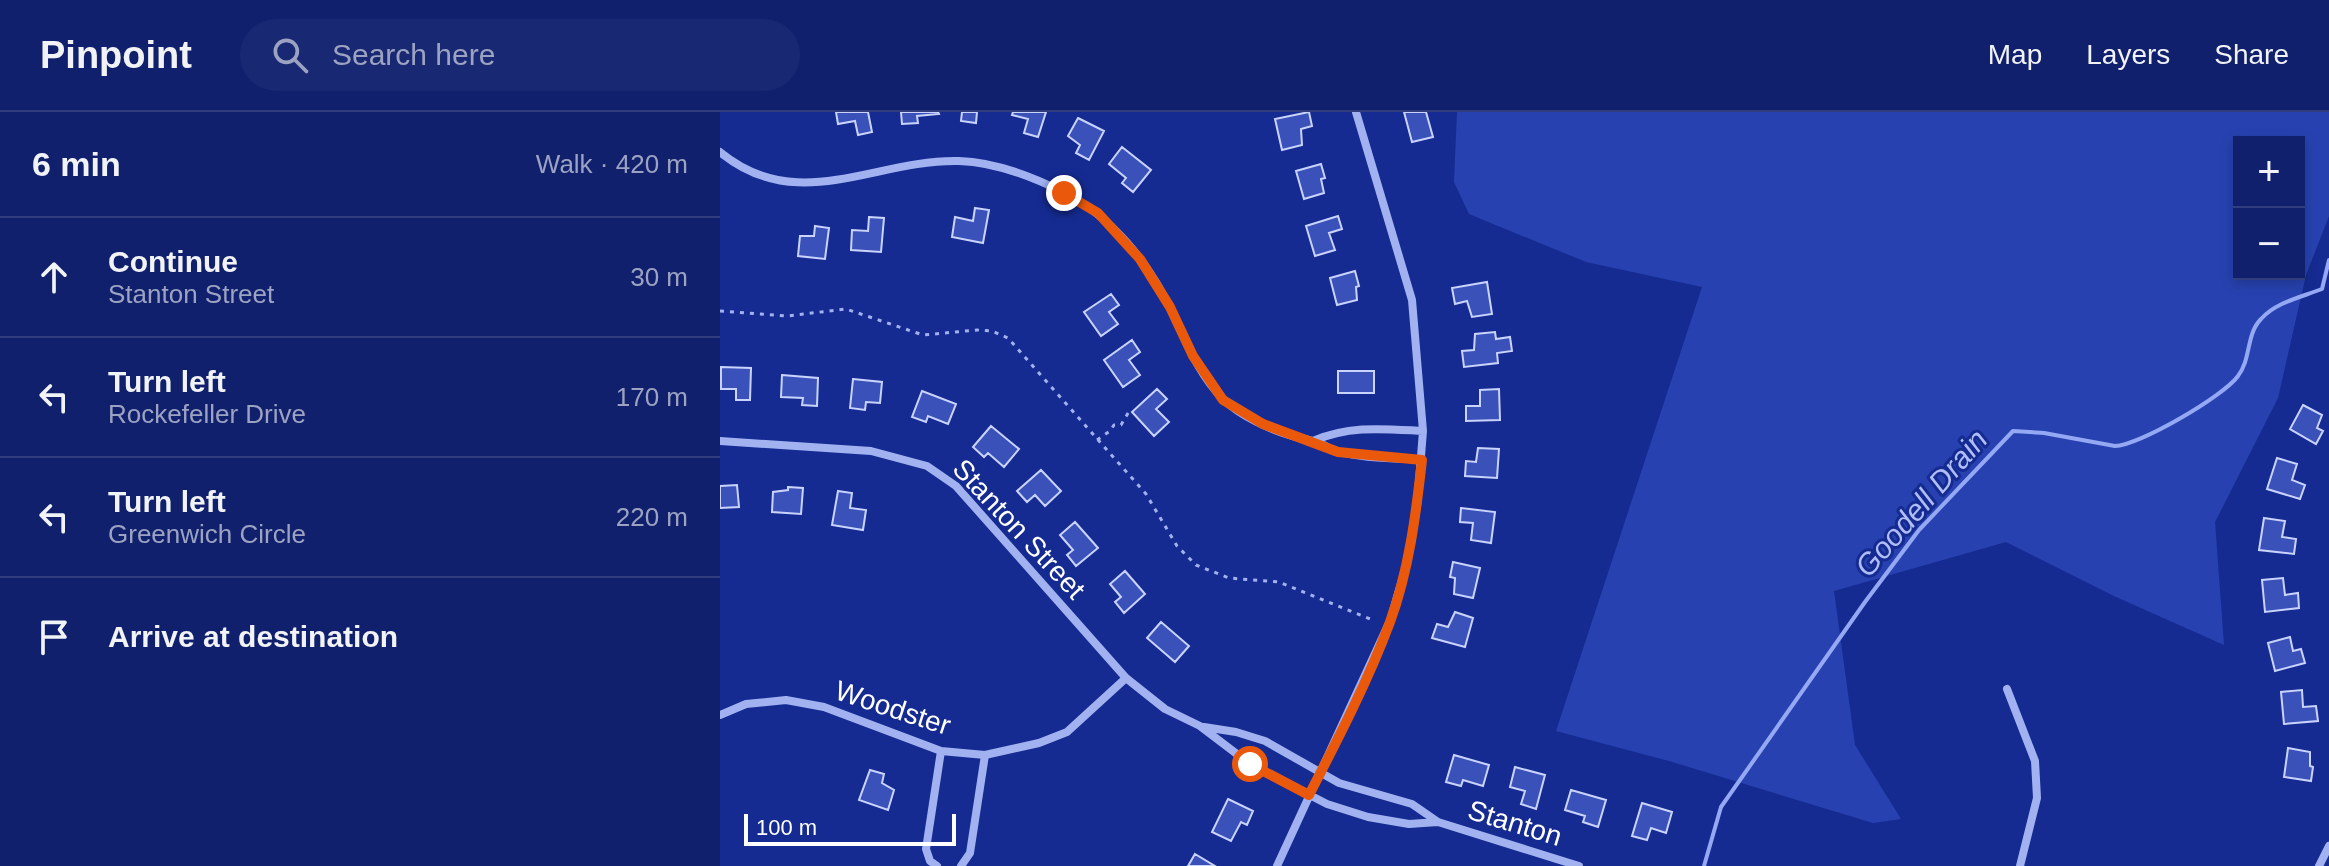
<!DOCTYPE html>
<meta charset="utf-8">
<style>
body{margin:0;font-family:Arial,sans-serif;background:#192872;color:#f1f3f6}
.controls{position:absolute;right:24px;top:24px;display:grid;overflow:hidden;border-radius:0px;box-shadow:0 4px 12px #0003}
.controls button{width:72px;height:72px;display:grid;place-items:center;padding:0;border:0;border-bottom:2px solid #303e80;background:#10206d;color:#f1f3f6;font:40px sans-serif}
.scale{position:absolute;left:24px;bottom:20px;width:212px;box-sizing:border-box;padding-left:8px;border:4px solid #fff;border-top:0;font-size:22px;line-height:28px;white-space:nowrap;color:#fff;-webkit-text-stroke:6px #152b91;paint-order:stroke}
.stop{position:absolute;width:24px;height:24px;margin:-18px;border:6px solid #ea580c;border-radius:50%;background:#fff}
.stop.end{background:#ea580c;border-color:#fff;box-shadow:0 2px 8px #0008}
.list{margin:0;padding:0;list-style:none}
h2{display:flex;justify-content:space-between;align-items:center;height:104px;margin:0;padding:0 32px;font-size:34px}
h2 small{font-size:26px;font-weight:400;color:#9ca3c2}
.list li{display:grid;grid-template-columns:52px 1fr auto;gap:24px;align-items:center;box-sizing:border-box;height:120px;padding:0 32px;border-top:2px solid #303e80}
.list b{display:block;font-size:30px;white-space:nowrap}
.list p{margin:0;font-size:26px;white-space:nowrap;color:#9ca3c2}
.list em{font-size:26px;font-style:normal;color:#9ca3c2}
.icon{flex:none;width:44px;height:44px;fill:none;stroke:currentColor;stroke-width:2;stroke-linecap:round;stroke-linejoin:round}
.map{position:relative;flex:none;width:1609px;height:754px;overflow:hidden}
header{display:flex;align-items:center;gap:48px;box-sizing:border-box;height:112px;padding:0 40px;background:#10206d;border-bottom:2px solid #303e80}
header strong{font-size:38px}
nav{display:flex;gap:44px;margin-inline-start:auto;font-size:28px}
.search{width:560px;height:72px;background:#192872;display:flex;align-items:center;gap:20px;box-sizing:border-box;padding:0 28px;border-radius:44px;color:#9ca3c2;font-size:30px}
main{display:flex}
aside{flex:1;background:#10206d}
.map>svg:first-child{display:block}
.green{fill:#2742b0;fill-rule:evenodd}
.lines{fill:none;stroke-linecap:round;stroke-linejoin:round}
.stream{stroke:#95a8f4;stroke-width:4}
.building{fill:#3951b8;stroke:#c9d3fc;stroke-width:2}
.path{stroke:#a2b2f1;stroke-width:3;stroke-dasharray:4 6;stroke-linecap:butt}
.street{stroke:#a2b2f1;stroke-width:8}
.route{stroke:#ea580c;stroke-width:10}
.labels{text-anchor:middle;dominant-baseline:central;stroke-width:6;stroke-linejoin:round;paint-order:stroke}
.street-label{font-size:28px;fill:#fff;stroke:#152b91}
.water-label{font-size:30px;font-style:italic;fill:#afbdf8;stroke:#152b91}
</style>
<header>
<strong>Pinpoint</strong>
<div class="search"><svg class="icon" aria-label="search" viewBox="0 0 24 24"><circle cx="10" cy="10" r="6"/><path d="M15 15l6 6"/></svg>Search here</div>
<nav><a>Map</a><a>Layers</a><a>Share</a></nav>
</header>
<main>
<aside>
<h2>6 min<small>Walk · 420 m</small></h2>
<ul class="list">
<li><svg class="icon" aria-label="ahead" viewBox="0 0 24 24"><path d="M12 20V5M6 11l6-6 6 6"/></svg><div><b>Continue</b><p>Stanton Street</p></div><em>30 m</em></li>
<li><svg class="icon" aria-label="left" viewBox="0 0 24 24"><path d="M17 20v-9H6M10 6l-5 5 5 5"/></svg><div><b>Turn left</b><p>Rockefeller Drive</p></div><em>170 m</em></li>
<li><svg class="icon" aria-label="left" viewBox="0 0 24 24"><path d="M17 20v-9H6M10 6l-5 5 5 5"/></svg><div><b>Turn left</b><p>Greenwich Circle</p></div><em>220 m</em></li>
<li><svg class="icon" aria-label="arrive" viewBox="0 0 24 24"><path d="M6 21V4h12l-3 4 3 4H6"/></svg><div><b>Arrive at destination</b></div></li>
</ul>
</aside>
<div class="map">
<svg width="1609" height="754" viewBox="0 0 1609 754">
<rect width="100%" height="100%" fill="#152b91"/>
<path class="green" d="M 737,0 L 1609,0 L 1609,104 L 1586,163 L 1558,286 L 1495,410 L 1504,533 L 1394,484 L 1286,430 L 1114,479 L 1135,633 L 1181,707 L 1153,711 L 949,649 L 836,619 L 982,175 L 866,150 L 749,102 L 734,70 ZM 1519,30 L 1579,30 L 1579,162 L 1519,162 Z"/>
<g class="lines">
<path class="stream" d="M 984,754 L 1001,695 L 1145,490 L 1199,418 L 1293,319 L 1324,321 L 1395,334 C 1418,334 1504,284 1518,264 C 1531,248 1526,222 1541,207 C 1556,190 1582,185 1602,177 L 1609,148"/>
</g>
<path class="building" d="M 116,0 L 148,0 L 152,20 L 138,23 L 135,9 L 118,12 Z
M 181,0 L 218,0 L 219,2 L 197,4 L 198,11 L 182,12 Z
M 242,0 L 257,0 L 256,11 L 241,9 Z
M 293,0 L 326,0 L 318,25 L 304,21 L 308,7 L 292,3 Z
M 589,0 L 592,14 L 581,17 L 582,33 L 562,38 L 555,7 Z
M 684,0 L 706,0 L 713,25 L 692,30 Z
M 358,6 L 384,19 L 369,48 L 356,41 L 360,33 L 348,24 Z
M 402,35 L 431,58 L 413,80 L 402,71 L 406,66 L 389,52 Z
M 601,52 L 605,66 L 601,67 L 604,81 L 584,87 L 576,59 Z
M 255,96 L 269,98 L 263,131 L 232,125 L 235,105 L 253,109 Z
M 618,104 L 622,117 L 609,121 L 615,138 L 595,144 L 586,114 Z
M 149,105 L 164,106 L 161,140 L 131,138 L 132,118 L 148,119 Z
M 95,114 L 109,116 L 105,147 L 78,144 L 80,124 L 94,124 Z
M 635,159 L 639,174 L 636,175 L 637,188 L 617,193 L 610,166 Z
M 767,170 L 772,202 L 752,205 L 747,189 L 735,192 L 732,176 Z
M 391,182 L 399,193 L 389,200 L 398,212 L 381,224 L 364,200 Z
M 775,220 L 776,227 L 790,225 L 792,239 L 777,241 L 778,251 L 744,255 L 742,239 L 754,238 L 755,222 Z
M 412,228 L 420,240 L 409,248 L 420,263 L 403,275 L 384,248 Z
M 1,255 L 31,256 L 30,288 L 16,288 L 16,277 L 1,277 Z
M 618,259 L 654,259 L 654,281 L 618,281 Z
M 62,263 L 98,266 L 97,294 L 82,293 L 83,286 L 61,285 Z
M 133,267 L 162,270 L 160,291 L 146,290 L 145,298 L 130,296 Z
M 437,277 L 447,287 L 436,297 L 449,310 L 434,324 L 412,300 Z
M 779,277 L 780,308 L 746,309 L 746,294 L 760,294 L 760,278 Z
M 202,279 L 236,292 L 228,312 L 208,304 L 206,310 L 192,305 Z
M 1583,293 L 1602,303 L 1597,316 L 1603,319 L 1596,332 L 1570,317 Z
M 271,314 L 299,337 L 284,355 L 268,341 L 264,345 L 253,335 Z
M 758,336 L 779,337 L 777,366 L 745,364 L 746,349 L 756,350 Z
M 1557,346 L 1577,352 L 1572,368 L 1585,373 L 1580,387 L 1547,377 Z
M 321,358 L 341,379 L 325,394 L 315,383 L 307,390 L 297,379 Z
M 17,373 L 19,395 L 0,396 L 0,374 Z
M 68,375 L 83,376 L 81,402 L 52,400 L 53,380 L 68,378 Z
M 118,379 L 132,381 L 130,396 L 146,398 L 143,418 L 112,413 Z
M 741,396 L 775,400 L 771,431 L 751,428 L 753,411 L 740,410 Z
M 1544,406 L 1565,409 L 1562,425 L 1576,427 L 1574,442 L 1539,438 Z
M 355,410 L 378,436 L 356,454 L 347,443 L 353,438 L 340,423 Z
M 733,450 L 760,456 L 753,486 L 734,482 L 735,466 L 730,465 Z
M 405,459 L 425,482 L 404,501 L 395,490 L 401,485 L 390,472 Z
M 1563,466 L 1565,483 L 1578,481 L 1579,496 L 1545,500 L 1542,468 Z
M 735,500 L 753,506 L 745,535 L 712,526 L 717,512 L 728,515 Z
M 441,510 L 469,534 L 455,550 L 427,526 Z
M 1570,525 L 1573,539 L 1581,537 L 1585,551 L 1555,559 L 1548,531 Z
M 1582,578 L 1583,595 L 1596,594 L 1598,609 L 1564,612 L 1561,580 Z
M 1568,636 L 1590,640 L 1590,654 L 1593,655 L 1591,669 L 1564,665 Z
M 734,643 L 769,653 L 763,674 L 743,668 L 741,674 L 726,670 Z
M 795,655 L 825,663 L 816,697 L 801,692 L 805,679 L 790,675 Z
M 150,658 L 164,662 L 162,671 L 174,678 L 168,698 L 139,688 Z
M 851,678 L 886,688 L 878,715 L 863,710 L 865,704 L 845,698 Z
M 508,687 L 533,699 L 527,713 L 521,710 L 511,729 L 492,720 Z
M 922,691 L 952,700 L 946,721 L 931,716 L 927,728 L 912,724 Z
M 475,742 L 495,754 L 468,754 Z"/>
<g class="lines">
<path class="path" d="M 0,199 L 67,204 L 126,197 L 203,223 L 257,218 L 272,219 L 288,226 L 426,382 L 457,434 L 476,453 L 509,466 L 559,470 L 650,507
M 377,328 L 390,319 L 394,313 L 401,313 L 411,296"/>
<path class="street" d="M 0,40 C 78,104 154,47 239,49 C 274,50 311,64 343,80 C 391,104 428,150 451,198 C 466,229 478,262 503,287 C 520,304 549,317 572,324 C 579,326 588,327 595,330 C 603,332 610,337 617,339 C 643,347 675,346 702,348
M 0,329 L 151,339 L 207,354 L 236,374 L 406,566 L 445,597 L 480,614 L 530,652 L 607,692 L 648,705 L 689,712 L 718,710
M 593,329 C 630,313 664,317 703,319
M 1287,577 L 1315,649 L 1317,686 L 1300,754
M 0,603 L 26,592 L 66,588 L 104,595 L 221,639 L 265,643 L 319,631 L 347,620 L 406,566
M 484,615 L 516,620 L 545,629 L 619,671 L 692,692 L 718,710 L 859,754
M 217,754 L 210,749 L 206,737 L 221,639
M 241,754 L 250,741 L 265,643
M 557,754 L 670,509 L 686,454 L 697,394 L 703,319 L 692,188 L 636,0
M 1599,754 L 1609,734"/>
</g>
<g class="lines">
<path class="route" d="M 344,81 L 378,101 L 420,147 L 450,195 L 473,244 L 503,288 L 543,312 L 618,340 L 702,348 C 696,402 689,458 670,510 C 648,569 618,627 589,683 L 530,652"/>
</g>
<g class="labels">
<g class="street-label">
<text transform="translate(299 417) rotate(47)">Stanton Street</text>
<text transform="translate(173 596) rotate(18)">Woodster</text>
<text transform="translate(795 711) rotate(17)">Stanton</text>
</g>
<g class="water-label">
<text transform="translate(1201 391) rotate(-49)">Goodell Drain</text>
</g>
</g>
</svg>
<div class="controls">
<button>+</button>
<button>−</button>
</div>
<div class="scale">100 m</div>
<div class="stop" style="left:530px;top:652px"></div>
<div class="stop end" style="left:344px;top:81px"></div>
</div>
</main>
